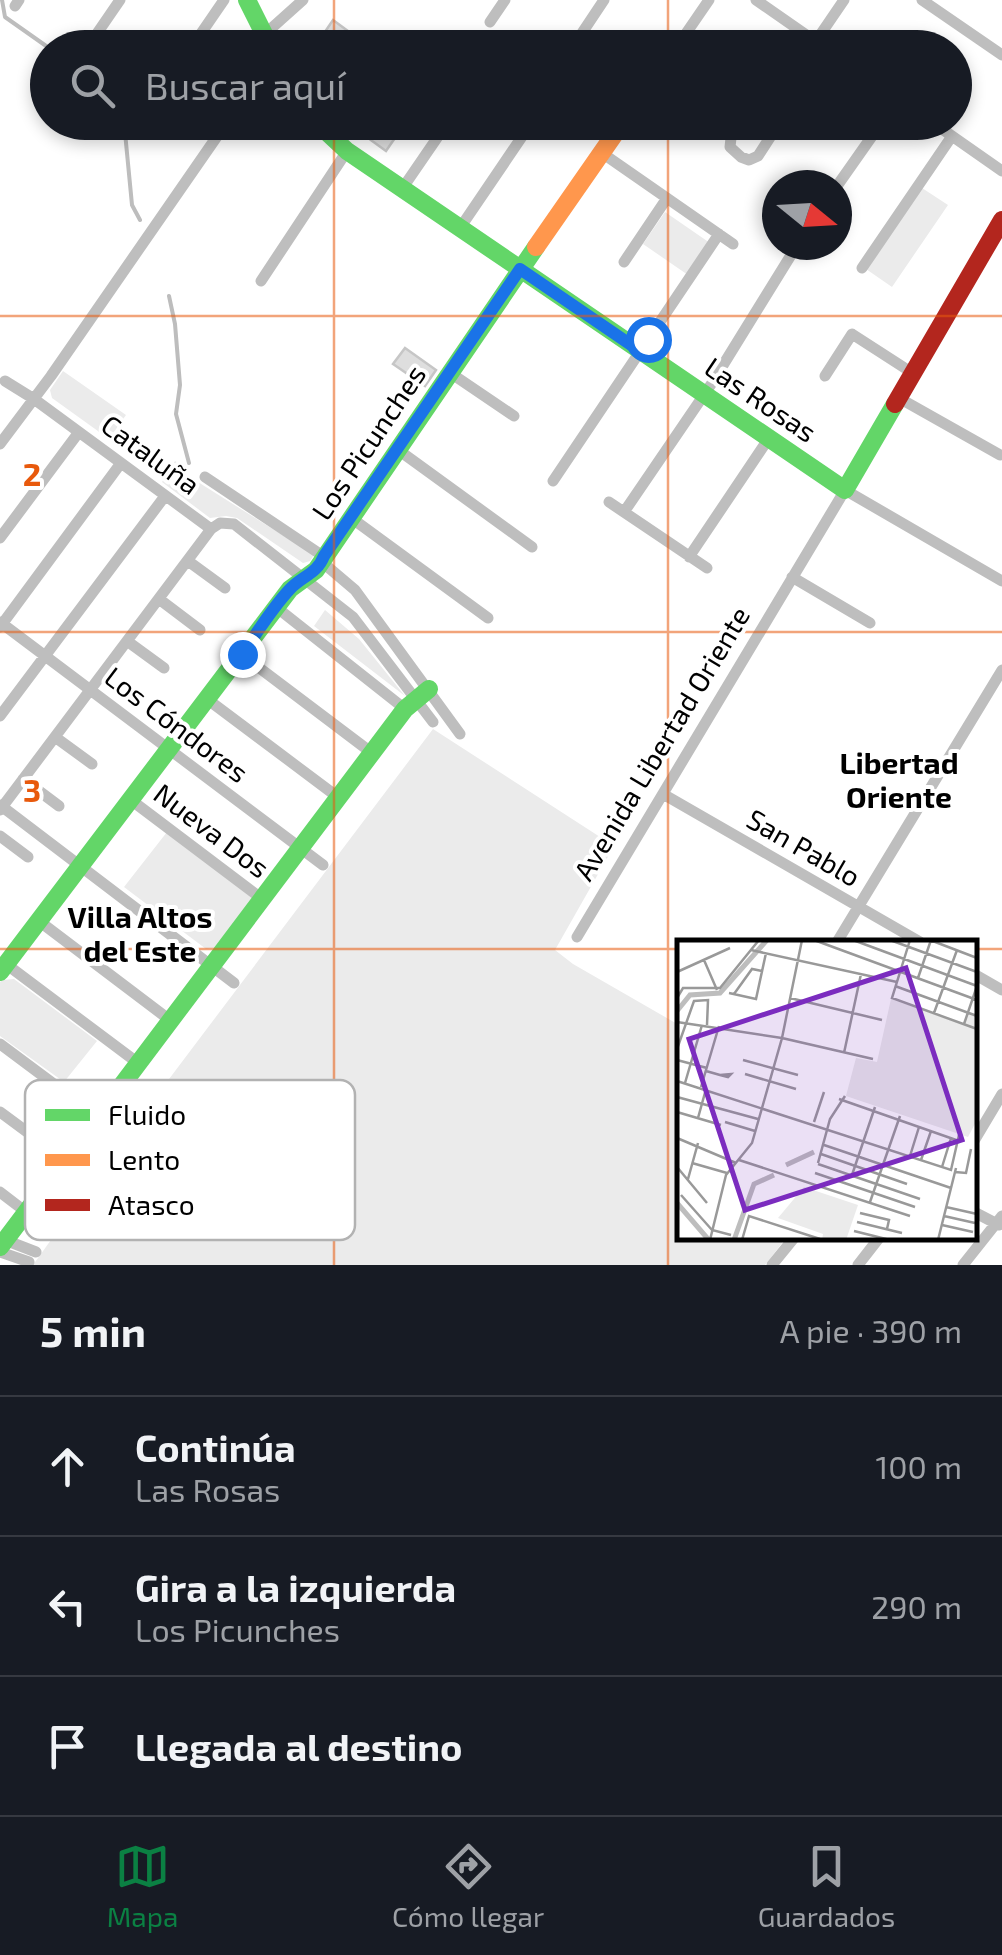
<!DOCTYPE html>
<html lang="es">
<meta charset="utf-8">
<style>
body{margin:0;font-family:"Exo 2",sans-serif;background:#20242c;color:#f1f3f6}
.compass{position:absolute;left:762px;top:170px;width:90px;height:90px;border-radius:50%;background:#171b24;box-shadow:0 5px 15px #0003;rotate:108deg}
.stop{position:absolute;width:30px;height:30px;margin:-22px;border:8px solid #1a73e8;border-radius:50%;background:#fff}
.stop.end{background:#1a73e8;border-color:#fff;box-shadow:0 2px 10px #0008}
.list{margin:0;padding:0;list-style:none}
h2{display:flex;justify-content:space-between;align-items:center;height:130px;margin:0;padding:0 40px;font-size:42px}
h2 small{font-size:32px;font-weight:400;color:#9ea1a6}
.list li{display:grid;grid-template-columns:65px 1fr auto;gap:30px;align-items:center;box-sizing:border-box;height:140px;padding:0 40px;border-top:2px solid #363941}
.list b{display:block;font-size:38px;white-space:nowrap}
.list p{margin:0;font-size:32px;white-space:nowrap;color:#9ea1a6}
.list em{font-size:32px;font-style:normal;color:#9ea1a6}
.icon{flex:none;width:55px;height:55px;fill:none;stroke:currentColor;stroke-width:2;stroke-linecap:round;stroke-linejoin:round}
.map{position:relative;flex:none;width:1002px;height:1265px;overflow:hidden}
.search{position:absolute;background:#171b24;box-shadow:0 5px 15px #0003;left:30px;right:30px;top:30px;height:110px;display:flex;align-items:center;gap:25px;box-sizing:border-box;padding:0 35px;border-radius:55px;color:#9ea1a6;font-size:38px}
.sheet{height:550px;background:#171b24}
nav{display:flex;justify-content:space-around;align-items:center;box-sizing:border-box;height:140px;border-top:2px solid #363941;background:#171b24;font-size:28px;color:#9ea1a6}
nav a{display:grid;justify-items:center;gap:5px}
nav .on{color:#0b8043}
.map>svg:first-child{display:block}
.green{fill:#ebebeb}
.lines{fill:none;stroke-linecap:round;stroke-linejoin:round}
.stream{stroke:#bdbdbd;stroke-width:4}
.building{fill:#dedede;stroke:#c6c6c6;stroke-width:2.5}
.street{stroke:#bebebe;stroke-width:11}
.fast{stroke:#63d668;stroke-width:18}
.slow{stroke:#ff974d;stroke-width:18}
.jam{stroke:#b3261e;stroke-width:18}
.route{stroke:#1a73e8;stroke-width:12}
.grid{fill:none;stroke:#e8590c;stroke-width:2.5;stroke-opacity:0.55}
.labels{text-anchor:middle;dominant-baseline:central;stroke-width:8;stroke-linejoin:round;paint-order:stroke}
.street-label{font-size:28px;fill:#000;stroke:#fff}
.neighbourhood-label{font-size:30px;font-weight:bold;fill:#000;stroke:#fff}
.inset-river{fill:none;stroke:#bdbdbd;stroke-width:5}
.inset-road{fill:none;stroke:#999;stroke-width:2.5}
.view{fill:#7b2cbf;fill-opacity:0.15;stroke:#7b2cbf;stroke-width:5}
.inset-edge{fill:none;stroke:#000;stroke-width:5}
.key{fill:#fff;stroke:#b2b2b2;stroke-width:2.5}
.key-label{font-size:28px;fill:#000}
.grid-label{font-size:32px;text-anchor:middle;font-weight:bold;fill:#e8590c;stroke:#fff;stroke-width:8;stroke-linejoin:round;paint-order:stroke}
</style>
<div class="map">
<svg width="1002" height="1265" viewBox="0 0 1002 1265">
<rect width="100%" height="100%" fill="#fff"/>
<path class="green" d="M 922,188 L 948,205 L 892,287 L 866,269 Z
M 665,212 L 710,243 L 688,275 L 643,244 Z
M 63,371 L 126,415 L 109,439 L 52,398 L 50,390 Z
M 175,461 L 182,466 L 190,477 L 314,555 L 310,561 L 303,563 L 237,518 L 226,516 L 210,518 L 162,482 Z
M 325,610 L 359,639 L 405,696 L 314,626 Z
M 433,729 L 614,846 L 555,950 L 573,964 L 679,1025 L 680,1238 L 786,1238 L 765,1265 L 33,1265 L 114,1152 Z
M 167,832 L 253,897 L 215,948 L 206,949 L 124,887 Z
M 14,979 L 97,1041 L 64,1082 L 0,1036 L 0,982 L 2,980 Z"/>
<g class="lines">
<path class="stream" d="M 2,0 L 5,17 L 49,48
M 124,122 L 132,205 L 140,220
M 169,296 L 175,324 L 180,385 L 176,414 L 189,463"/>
</g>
<path class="building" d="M 333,20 L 371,48 L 314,48 Z
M 346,122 L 406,122 L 386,151 Z
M 405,348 L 436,370 L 425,386 L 393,364 Z"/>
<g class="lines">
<path class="street" d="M 756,0 L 825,48
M 922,0 L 1002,55
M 15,6 L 19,0
M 490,22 L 505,0
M 265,34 L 303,0
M 816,41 L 844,0
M 87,48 L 120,0
M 191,48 L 224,0
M 572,48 L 604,0
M 676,48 L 709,0
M 742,122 L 731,138 L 730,147 L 741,157 L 749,160 L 758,156 L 780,122
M 932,122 L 1002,171
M 602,153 L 733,244
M 837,186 L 882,122
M 402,189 L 448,122
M 460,228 L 532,122
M 624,262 L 667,198
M 862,268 L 952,136
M 261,281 L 347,151
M 449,372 L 514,416
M 825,376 L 852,334 L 914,374
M 5,381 L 34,399 L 211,529
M 899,398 L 1000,455
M 0,444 L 51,376 L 227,122
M 397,449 L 532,547
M 205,477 L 323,556
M 553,481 L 719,234
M 609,502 L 707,568
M 624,512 L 712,383 L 796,247
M 350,517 L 488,618
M 0,538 L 79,432
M 689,557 L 769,438
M 188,561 L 225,588
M 322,562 L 355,590 L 460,734
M 792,577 L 870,623
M 159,599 L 200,630
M 276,607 L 405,709
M 0,622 L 323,865
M 0,627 L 121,463
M 127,641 L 164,668
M 241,654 L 372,753
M 207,699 L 339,798
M 0,716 L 165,496
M 55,737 L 92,764
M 23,779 L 59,806
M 663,794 L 920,942
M 131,800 L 262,899
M 0,805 L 234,983
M 0,810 L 211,529 L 220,523 L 234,524 L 353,617 L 433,722
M 0,836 L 28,857
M 39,921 L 171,1021
M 577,937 L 845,490 L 1002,581
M 837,942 L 1002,670
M 6,964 L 138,1063
M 974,974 L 1002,990
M 0,1044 L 98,1117
M 0,1112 L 65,1160
M 974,1141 L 1002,1094
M 0,1192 L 26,1212
M 974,1212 L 999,1225
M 5,1240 L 36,1252
M 0,1252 L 29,1262
M 772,1265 L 794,1238
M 858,1265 L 879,1238
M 963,1265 L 1002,1216"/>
<path class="fast" d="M 247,0 L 271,48
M 316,122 L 347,151 L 845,490 L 895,404
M 0,972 L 290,589 L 316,570 L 536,247
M 0,1247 L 405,709 L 429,689"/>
<path class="slow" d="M 536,247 L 623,122"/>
<path class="jam" d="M 895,404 L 1002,220"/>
</g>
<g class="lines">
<path class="route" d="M 242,654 C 257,633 272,608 290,589 C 302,576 317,574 324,556 L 520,269 L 640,351 L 648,339"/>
</g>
<path class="grid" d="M 334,0 L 334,48M 668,0 L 668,48M 334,122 L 334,1265M 668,122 L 668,1265M 0,316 L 1002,316M 0,632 L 1002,632M 0,949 L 680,949M 974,949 L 1002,949"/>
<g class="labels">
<g class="street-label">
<text transform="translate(761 399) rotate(34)">Las Rosas</text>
<text transform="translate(368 442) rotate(-56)">Los Picunches</text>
<text transform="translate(151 454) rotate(36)">Cataluña</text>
<text transform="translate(177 724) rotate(37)">Los Cóndores</text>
<text transform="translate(661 743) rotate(-59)">Avenida Libertad Oriente</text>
<text transform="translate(212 830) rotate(37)">Nueva Dos</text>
<text transform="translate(804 847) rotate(30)">San Pablo</text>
</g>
<g class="neighbourhood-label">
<text x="899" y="762">Libertad<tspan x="899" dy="34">Oriente</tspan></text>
<text x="140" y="916">Villa Altos<tspan x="140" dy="34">del Este</tspan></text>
</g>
</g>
<g transform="translate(677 940)">
<rect width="300" height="300" fill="#fff"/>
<path d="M 214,59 L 287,85 L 291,74 L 300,77 L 300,180 L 291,197 L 169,156 L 179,118 L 200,122 ZM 127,247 L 181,265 L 169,300 L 145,300 L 146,294 L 101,278 Z" fill="#ebebeb"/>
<path class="inset-river" d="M 0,71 L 13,55 L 43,53 L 90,0M 109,225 L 137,212M 0,263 L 31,299M 57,300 L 77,244 L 97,235"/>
<path class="inset-road" d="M 125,0 L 105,98 L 196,119M 137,0 L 300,60M 176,0 L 300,46M 213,0 L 300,32M 233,0 L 215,58 L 300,89M 253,0 L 300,18M 74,10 L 220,42M 27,20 L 40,50M 0,32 L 53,8M 241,38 L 254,0M 218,46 L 300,76M 52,53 L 79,59 L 89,13M 57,54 L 75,29 L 85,31M 0,58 L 6,48 L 43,48 L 82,0M 113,58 L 205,80M 257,73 L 280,10M 0,82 L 105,98 L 75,203 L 49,235 L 33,300M 287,84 L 300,46M 0,109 L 17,61 L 31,60 L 30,85M 167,113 L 184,34M 0,120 L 30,128M 66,120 L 121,135M 29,131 L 43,135 L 51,137 L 54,134 L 43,135M 68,134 L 119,149M 0,141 L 274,230 L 282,195M 8,143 L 25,85M 24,147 L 42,86M 0,157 L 81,179M 162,159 L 282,201M 0,172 L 44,185M 21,178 L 29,149M 48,182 L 78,191M 137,182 L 147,152M 0,198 L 59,223M 147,205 L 274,248M 144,214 L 230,244M 233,216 L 242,187M 62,220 L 233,276M 244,220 L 254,191M 15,223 L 50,233M 141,223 L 153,179 L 168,156M 141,224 L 243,259M 0,227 L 30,263M 265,227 L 274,198M 278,232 L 289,233 L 294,209M 138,233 L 238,267M 175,235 L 198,167M 11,239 L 21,203M 4,255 L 35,290 L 54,295M 193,262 L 223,176M 269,267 L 300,274M 183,273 L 212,280 L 210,289M 267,276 L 298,283M 180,282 L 225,293M 265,285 L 296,292M 177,291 L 213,300M 65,300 L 72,276 L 143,299M 261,300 L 279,228"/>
<path class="view" d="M 229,28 L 285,200 L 68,270 L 12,99 Z"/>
<rect width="300" height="300" class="inset-edge"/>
</g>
<rect x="25" y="1080" width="330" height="160" rx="15" class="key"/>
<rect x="45" y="1109" width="45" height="12" fill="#63d668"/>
<rect x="45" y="1154" width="45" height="12" fill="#ff974d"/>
<rect x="45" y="1199" width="45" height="12" fill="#b3261e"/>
<g class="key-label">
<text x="108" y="1125">Fluido</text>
<text x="108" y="1170">Lento</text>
<text x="108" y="1215">Atasco</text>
</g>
<g class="grid-label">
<text x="32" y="486">2</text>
<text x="32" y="802">3</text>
</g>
</svg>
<svg class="compass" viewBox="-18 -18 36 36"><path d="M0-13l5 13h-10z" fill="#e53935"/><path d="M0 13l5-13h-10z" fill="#9ea1a6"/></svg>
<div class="stop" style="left:648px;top:339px"></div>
<div class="stop end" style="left:242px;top:654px"></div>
<div class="search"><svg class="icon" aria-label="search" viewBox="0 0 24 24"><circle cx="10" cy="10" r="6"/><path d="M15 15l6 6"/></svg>Buscar aquí</div>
</div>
<section class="sheet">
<h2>5 min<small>A pie · 390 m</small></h2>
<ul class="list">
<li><svg class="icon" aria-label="ahead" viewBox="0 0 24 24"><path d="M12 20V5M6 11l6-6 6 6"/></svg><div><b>Continúa</b><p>Las Rosas</p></div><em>100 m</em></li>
<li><svg class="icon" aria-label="left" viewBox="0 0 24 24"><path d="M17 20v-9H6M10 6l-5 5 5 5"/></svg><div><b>Gira a la izquierda</b><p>Los Picunches</p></div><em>290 m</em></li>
<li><svg class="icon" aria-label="arrive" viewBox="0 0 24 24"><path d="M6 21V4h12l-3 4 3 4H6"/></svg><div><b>Llegada al destino</b></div></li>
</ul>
</section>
<nav>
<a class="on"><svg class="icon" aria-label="map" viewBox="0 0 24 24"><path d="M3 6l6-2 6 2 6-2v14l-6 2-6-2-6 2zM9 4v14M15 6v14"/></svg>Mapa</a>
<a><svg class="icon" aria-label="directions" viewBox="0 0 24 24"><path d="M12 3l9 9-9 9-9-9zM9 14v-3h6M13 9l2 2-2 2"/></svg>Cómo llegar</a>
<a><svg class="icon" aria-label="saved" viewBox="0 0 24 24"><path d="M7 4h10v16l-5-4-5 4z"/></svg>Guardados</a>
</nav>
